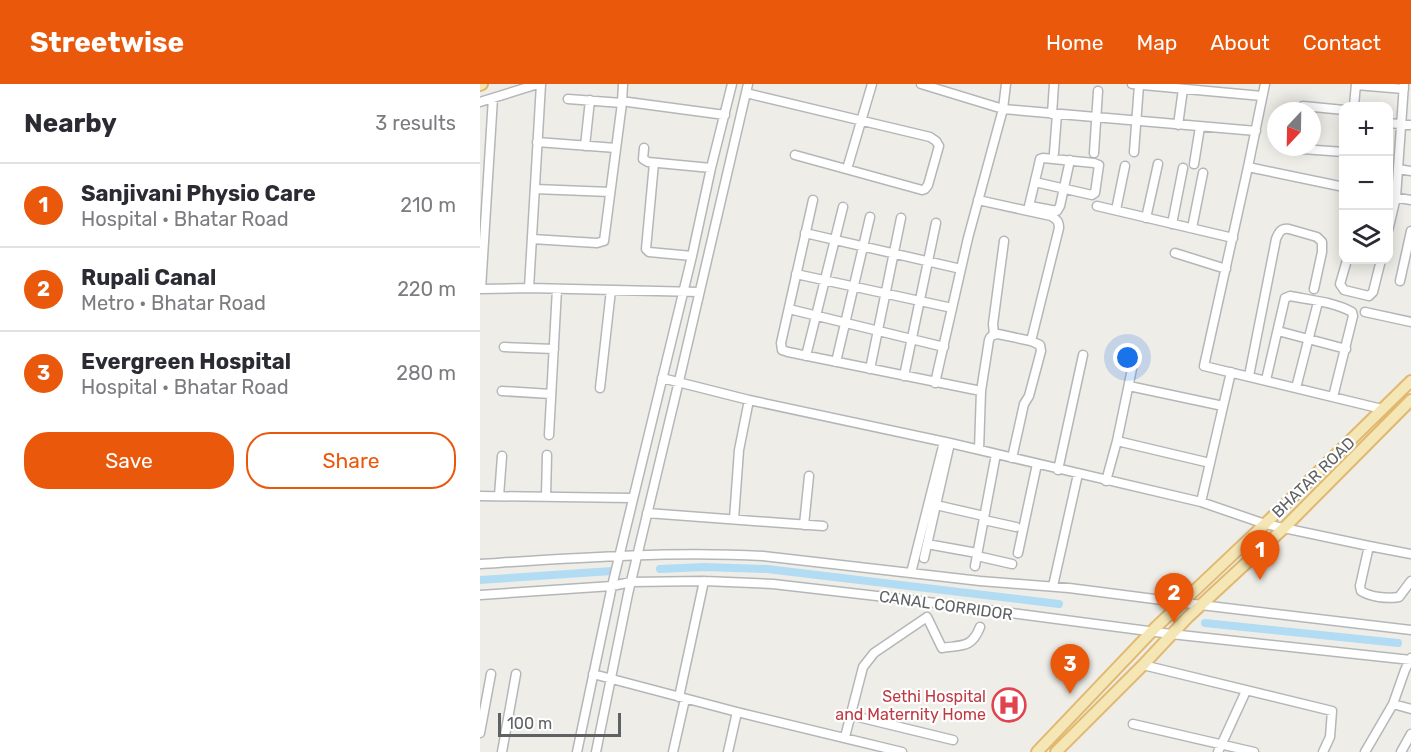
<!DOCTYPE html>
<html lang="en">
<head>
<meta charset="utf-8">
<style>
	:root { --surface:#fff; --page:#f2f2f3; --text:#2b2b33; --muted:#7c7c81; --line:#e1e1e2; --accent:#ea580c }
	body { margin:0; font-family:Rubik,sans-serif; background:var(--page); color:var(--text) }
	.controls { position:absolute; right:18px; top:18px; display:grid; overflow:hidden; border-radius:12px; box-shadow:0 3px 15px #0003 }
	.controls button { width:54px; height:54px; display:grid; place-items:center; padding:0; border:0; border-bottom:2px solid var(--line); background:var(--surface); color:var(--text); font:30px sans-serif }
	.compass { position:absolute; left:787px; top:18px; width:54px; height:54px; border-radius:50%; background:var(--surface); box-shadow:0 3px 15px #0003; rotate:202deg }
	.scale { position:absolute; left:18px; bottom:15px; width:123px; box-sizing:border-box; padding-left:6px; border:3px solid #5f6265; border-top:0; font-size:16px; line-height:21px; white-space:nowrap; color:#5f6265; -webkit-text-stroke:4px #fff; paint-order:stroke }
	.you { position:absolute; left:648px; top:274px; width:21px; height:21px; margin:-15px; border:4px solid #fff; border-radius:50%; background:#1a73e8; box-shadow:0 0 0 9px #1a73e833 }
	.badge { display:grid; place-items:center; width:39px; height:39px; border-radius:50%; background:var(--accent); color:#fff; font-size:20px; font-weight:700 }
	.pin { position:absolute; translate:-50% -50px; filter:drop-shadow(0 2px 3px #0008) }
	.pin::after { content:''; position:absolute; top:32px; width:21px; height:18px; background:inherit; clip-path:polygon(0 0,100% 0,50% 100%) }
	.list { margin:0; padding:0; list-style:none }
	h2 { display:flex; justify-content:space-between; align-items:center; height:78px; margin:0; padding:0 24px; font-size:26px }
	h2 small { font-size:20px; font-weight:400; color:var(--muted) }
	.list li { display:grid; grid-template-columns:39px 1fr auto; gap:18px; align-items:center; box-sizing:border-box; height:84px; padding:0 24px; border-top:2px solid var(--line) }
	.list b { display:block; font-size:22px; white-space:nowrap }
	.list p { margin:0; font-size:20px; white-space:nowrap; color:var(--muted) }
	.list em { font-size:20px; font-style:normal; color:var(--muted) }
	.actions { display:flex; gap:12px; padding:18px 24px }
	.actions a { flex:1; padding:14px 0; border:2px solid var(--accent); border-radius:24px; text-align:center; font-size:21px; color:var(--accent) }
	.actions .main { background:var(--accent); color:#fff }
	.icon { flex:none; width:33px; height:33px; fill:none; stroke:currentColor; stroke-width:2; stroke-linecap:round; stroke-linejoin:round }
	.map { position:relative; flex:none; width:931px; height:668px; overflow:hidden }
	header { display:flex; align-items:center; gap:36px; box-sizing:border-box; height:84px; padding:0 30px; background:var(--accent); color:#fff }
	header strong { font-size:28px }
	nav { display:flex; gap:33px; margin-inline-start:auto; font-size:21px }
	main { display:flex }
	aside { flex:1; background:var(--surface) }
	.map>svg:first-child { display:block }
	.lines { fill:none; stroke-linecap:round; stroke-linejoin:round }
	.canal { stroke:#b2dcf4; stroke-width:8 }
	.minor-casing { stroke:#b4b7ba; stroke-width:11 }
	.major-casing { stroke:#e0b86f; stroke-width:14 }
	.minor { stroke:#fff; stroke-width:8 }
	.major { stroke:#f5e6b6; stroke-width:10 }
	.labels { text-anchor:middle; stroke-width:4.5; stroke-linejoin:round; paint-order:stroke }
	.street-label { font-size:16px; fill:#5f6265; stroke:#fff }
	.health-label { font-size:16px; fill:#be3a42; stroke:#fff; text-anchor:end }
</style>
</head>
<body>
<header>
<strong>Streetwise</strong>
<nav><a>Home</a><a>Map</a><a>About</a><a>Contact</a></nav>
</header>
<main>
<aside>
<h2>Nearby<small>3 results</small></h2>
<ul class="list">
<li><span class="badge">1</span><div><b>Sanjivani Physio Care</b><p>Hospital · Bhatar Road</p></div><em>210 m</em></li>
<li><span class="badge">2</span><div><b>Rupali Canal</b><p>Metro · Bhatar Road</p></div><em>220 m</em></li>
<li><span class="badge">3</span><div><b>Evergreen Hospital</b><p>Hospital · Bhatar Road</p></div><em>280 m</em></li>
</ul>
<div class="actions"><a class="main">Save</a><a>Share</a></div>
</aside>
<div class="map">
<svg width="931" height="668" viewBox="0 0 931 668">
	<rect width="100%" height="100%" fill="#efede7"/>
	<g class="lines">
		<path class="canal" d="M180 485 224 483 287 485 579 520
			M0 496 132 487
			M725 539 918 559"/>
		<g class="minor-casing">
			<path id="minor" d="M441 0 523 25 776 47
				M652 0 782 12
				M785 0 768 83 724 282 902 325
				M876 1 924 5
				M266 9 450 53 456 57 459 62 448 101 445 105 442 106 315 71
				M88 15 142 19
				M0 18 58 0
				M148 18 245 31
				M823 22 864 26
				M874 22 876 0
				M572 30 574 0
				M908 39 931 41
				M698 41 703 5
				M57 58 136 64
				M105 62 110 16
				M164 64 163 75 168 78 231 84
				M808 64 864 68
				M654 68 659 1
				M574 69 577 30
				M614 69 618 7
				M174 79 166 165 169 168 212 172
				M714 80 720 43
				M768 83 864 103
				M367 85 392 0
				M918 85 931 87
				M55 105 130 108
				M908 112 931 116
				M333 116 301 259 302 266 308 268 501 307
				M498 116 571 132C577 136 579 137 579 144L551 257
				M549 122 559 80 560 75 563 74 614 79 619 81 615 109 612 111 555 98
				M550 122 577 127 580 122 590 76
				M617 122 753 154
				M636 126 645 82
				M666 134 678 80
				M692 140 703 84
				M712 144 723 89
				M908 147 916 113 924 0
				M325 149 481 185
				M52 155 117 159 124 157 142 19 143 0
				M695 169 746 185
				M867 176 860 200 864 206 889 212 893 208 901 176
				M316 190 472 224
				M920 197 931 147
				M49 204 61 0
				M0 205 49 204 219 208
				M1 205 13 14
				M309 225 464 263
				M885 228 931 238
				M798 247 866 265
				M514 251 513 240 524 157
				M24 263 74 265
				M326 272 363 123
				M356 278 390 133
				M390 285 421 134
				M424 292 456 139
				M769 292 796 155C799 148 801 144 809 145L837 153 842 158V168L834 205
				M182 294 269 316 470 359 721 418 785 440 889 462 931 470
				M786 296 805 214 810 212C830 216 854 218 872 228L873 232 853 313
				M455 299 488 154 523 25 526 0
				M649 302 743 322
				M120 304 131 206
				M816 304 838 218
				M22 307 71 310
				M69 351 77 205
				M637 357 730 379
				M499 366 501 307 509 256C511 251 513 251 518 250L551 257 560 261 561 267 549 312 544 320 532 374
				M578 386 603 271
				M626 397 637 357 653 280
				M0 412 152 414
				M19 412 22 372
				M66 413 67 371
				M721 418 751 288
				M456 421 504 432
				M167 429 343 442
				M254 435 259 366 269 316
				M504 436 536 443
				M324 441 329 392
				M447 460 497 469
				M889 462 880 502 881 507C890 513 907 515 919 513L931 497
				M538 469 557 380
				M497 472 532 480
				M444 474 470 359
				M0 480C94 474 189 467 283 472L500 497 589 504 721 521 931 546
				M495 482 516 370
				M431 489 464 358
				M573 502 598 390
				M0 511 132 502 151 498 224 497 293 500 440 517 691 550 931 576
				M663 581 852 627 850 653 843 668
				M113 590 257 628 422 668
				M199 613 224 497
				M913 620 931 625
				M370 631 473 656
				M653 640 774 668
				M0 649 11 590
				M365 653 383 583 394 569 447 533 462 564C482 561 492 564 500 543
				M22 668 36 590
				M97 668 132 502 212 172 231 84 252 0
				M116 668 148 510 199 297 268 0
				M193 668 205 615
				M248 668 257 628
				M738 668 766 607
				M885 668 913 620 925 586 931 574
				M921 668 931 650"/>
		</g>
		<g class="major-casing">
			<path id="major" d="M0 1 2 0
				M557 668 676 543 785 440 931 297
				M576 668 663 581 708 533 804 444 931 316"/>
		</g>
		<use href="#minor" class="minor"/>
		<use href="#major" class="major"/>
	</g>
	<defs>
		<g id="hospital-ring" transform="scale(1.725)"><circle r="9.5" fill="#fff" stroke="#e0444e" stroke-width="1.5"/><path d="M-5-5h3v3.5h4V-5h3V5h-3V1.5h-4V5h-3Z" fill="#e0444e"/></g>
	</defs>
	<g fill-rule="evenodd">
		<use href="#hospital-ring" x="529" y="621"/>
	</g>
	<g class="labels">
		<g class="street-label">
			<text transform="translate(833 393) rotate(-44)" y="6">BHATAR ROAD</text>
			<text transform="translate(466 521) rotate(8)" y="6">CANAL CORRIDOR</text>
		</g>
		<g class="health-label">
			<text x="506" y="618">Sethi Hospital<tspan x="506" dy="18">and Maternity Home</tspan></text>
		</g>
	</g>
</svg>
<div class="controls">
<button>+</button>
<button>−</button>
<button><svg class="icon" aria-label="layers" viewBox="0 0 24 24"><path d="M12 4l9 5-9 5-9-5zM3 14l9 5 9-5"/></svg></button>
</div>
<svg class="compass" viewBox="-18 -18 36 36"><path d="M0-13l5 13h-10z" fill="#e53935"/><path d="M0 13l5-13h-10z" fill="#7c7c81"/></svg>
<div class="scale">100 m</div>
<div class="you"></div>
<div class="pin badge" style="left:780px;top:496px">1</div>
<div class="pin badge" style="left:694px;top:539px">2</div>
<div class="pin badge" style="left:590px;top:610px">3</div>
</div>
</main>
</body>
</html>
